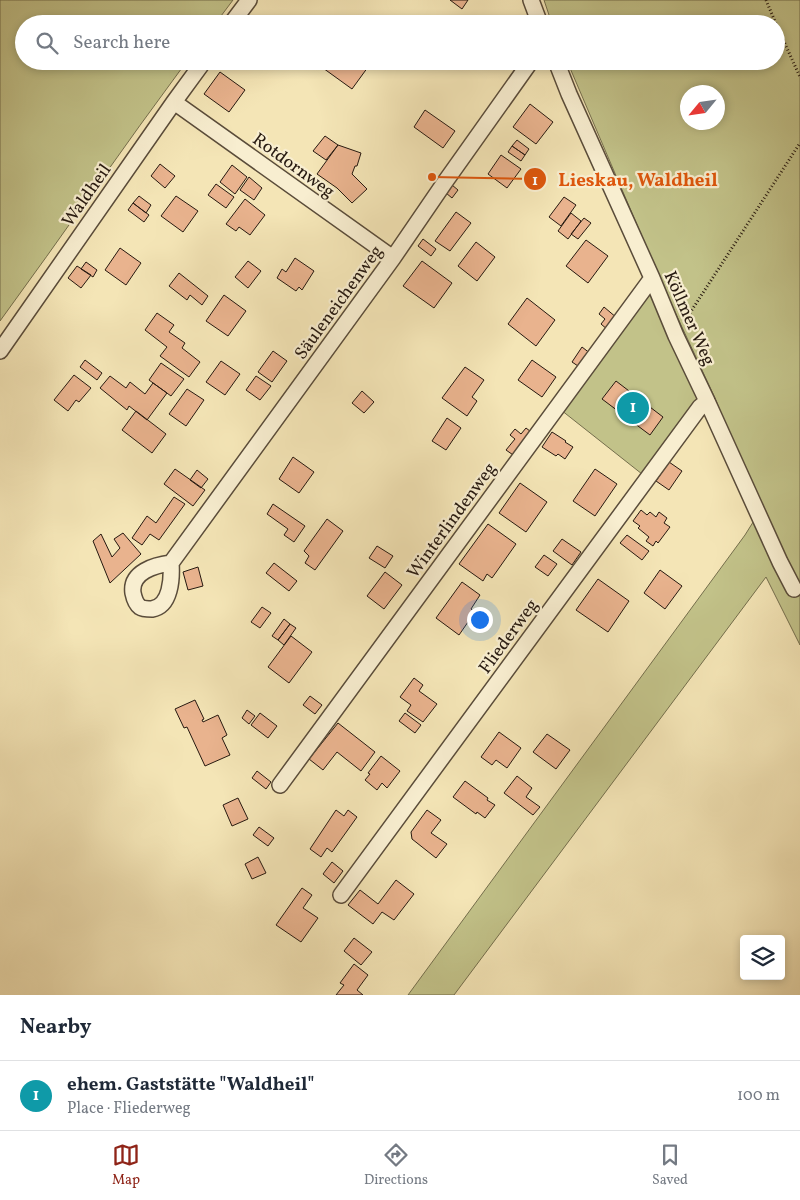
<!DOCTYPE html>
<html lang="en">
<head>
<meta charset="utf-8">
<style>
	:root { --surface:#fff; --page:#f6f6f7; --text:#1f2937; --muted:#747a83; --line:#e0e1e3; --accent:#8f2418 }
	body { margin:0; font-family:Vollkorn,serif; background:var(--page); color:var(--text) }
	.controls { position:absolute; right:15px; bottom:15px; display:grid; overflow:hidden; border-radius:5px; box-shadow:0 2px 8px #0003 }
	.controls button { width:45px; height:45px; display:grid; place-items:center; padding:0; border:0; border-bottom:1px solid var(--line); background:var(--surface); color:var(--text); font:25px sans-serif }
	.compass { position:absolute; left:680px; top:85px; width:45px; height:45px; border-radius:50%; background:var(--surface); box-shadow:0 2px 8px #0003; rotate:241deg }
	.you { position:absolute; left:479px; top:619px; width:18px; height:18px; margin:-12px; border:4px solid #fff; border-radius:50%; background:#1a73e8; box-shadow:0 0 0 8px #1a73e833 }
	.badge { display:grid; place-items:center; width:32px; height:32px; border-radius:50%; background:var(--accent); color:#fff; font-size:16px; font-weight:700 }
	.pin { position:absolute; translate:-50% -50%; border:2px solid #fff; box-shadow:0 1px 5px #0006 }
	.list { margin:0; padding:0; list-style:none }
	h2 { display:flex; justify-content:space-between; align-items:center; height:65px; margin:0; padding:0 20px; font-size:21px }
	h2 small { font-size:16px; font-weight:400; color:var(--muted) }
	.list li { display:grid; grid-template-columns:32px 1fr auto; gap:15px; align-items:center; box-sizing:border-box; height:70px; padding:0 20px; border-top:1px solid var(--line) }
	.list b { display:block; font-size:19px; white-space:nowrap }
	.list p { margin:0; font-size:16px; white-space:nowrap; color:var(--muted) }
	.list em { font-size:16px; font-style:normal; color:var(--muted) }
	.icon { flex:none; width:28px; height:28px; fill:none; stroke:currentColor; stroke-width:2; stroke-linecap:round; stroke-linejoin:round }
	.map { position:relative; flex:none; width:800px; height:995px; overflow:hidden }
	.search { position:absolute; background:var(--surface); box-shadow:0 2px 8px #0003; left:15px; right:15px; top:15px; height:55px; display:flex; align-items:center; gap:12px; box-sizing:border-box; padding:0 18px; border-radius:28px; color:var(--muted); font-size:19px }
	.sheet { height:135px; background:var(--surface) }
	nav { display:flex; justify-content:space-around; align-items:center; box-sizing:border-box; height:70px; border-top:1px solid var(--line); background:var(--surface); font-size:14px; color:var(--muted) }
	nav a { display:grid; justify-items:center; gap:2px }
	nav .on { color:var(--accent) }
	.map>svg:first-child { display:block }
	.green { fill:#c2c289; stroke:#746e4c; fill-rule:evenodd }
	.building { fill:#e9b38e; stroke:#261910 }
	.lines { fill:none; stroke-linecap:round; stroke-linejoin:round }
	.minor-casing { stroke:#5a4c3a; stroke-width:18 }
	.path { stroke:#261910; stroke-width:3; stroke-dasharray:1 2.5; stroke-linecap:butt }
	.minor { stroke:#f8eed0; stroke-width:15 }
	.labels { text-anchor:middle; stroke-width:4.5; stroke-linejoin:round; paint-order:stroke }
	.street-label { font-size:18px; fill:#261910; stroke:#f8eed0 }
	.leader { fill:none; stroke:#de560c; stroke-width:2 }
	.callout-dot { fill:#de560c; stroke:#f8eed0; stroke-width:2 }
	.mark-label { font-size:15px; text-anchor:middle; font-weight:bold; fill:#fff }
	.callout-label { font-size:19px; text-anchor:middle; font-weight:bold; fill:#de560c; stroke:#f8eed0; stroke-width:4.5; stroke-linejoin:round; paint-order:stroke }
</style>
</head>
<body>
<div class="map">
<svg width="800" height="995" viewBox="0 0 800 995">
	<rect width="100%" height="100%" fill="#f4e5b6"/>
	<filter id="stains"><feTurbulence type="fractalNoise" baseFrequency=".004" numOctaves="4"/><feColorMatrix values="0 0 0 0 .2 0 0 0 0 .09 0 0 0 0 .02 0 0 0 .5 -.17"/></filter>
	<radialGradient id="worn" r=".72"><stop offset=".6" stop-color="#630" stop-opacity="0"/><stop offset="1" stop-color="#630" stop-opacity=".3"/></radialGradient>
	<path class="green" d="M0 0H233L215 24H24V61H187C123 147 63 235 0 321Z
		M544 0H800V645L766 577 454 995H408L745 535 760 511 715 398 667 295 567 61H776V24H552ZM688 92H718V122H688Z
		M652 288 698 400 642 474 561 410Z"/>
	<path class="building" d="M450 0H468L462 9Z
		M318 61H349L351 62V61H360L368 67 352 89 316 63Z
		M220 72 245 90 229 112 204 94Z
		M530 104 553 122 536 144 513 127Z
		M425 110 455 131 443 148 414 127Z
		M325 136 338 145 326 160 313 151Z
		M517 140 529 149 525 155 512 146Z
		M338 145 361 153 357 166H355L352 174 367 189 352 203 337 188 317 174Z
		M512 146 525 155 521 161 508 152Z
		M501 155 521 169 507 188 488 174Z
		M160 164 175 176 165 188 151 176Z
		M232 165 247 177 235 194 220 182Z
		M249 177 262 188 254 200 240 190Z
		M216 184 234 197 226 208 208 195Z
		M452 185 458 190 452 198 446 193Z
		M139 196 151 205 146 213 133 203Z
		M176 196 198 211 183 232 161 216Z
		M564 197 576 205 561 226 549 217Z
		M245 199 265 215 250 235 239 227 236 231 226 224Z
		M133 203 149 215 144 222 128 210Z
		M456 212 471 223 450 251 435 241Z
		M571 213 581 221 568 239 558 231Z
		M584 218 591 223 578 239 571 234Z
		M423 239 436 249 431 256 418 246Z
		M586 240 608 256 588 283 566 266Z
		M476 242 495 257 477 281 458 266Z
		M120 248 141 263 126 285 105 270Z
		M295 258 314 271 302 290 299 287 296 291 277 278 282 269 286 272Z
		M248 261 261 271 248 288 235 277Z
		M422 261 452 283 434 308 403 286Z
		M86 262 97 270 93 277 81 269Z
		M77 266 91 275 81 288 68 278Z
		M179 273 208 296 202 305 190 295 187 300 169 286Z
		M224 295 246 311 228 336 206 321Z
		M527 298 555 320 536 346 508 324Z
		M604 307 617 318 608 330 601 324 605 319 599 314Z
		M157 313 174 325 169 332 185 343 182 348 200 362 189 377 160 356 167 347 145 330Z
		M582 347 591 354 581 368 572 362Z
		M273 351 287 361 272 382 258 372Z
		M85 360 102 373 97 380 80 367Z
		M532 360 556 377 542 397 518 380Z
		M221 361 240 374 225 395 206 382Z
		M161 363 184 379 171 396 149 380Z
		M465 367 484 380 472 397 477 401 467 416 442 398Z
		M74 375 91 388 79 402 76 400 68 411 54 400Z
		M110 376 126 388 130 382 145 394 153 383 167 393 147 420 129 406 127 410 100 388Z
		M256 376 271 386 260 400 246 390Z
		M616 381 663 417 650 435 602 399Z
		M187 389 204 400 186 426 169 414Z
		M362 391 374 402 364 413 352 403Z
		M136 411 166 434 152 453 122 430Z
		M447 418 461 428 446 450 432 441Z
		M526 428 535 435 516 457 506 450 515 439 510 435 515 429 521 434Z
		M552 432 566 441 565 442 573 447 565 459 558 454 556 456 542 447Z
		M293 457 314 472 299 493 279 479Z
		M669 462 682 471 669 490 656 481Z
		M175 469 205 490 193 506 164 484Z
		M595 469 617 484 595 516 573 501Z
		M197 470 208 479 201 488 190 480Z
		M520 483 547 502 526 532 499 513Z
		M174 497 185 504 159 540 150 534 142 545 132 538 147 516 156 523Z
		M273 504 305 526 294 542 284 535 288 529 267 514Z
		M641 510 647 515 650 512 656 517 659 512 667 518 664 523 670 527 658 543 656 541 653 546 646 541 649 537 638 528 640 526 633 521Z
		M327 519 343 531 315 570 305 563 309 556 304 551Z
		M488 524 516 544 492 578 487 574 483 581 459 564Z
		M123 533 141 554 110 583 93 541 101 534 112 557 120 548 114 539Z
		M627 535 649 551 642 560 620 543Z
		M562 539 581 552 572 565 553 551Z
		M377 546 393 556 385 568 369 558Z
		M544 555 557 564 548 576 535 567Z
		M274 563 297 581 289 591 266 573Z
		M198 567 203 586 188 590 183 572Z
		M660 570 682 586 665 609 644 593Z
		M385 572 402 585 384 609 367 596Z
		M598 579 629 601 608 632 576 610Z
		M462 582 480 595 471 609 475 612 459 635 436 618Z
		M262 607 271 613 260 628 251 622Z
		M284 619 290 624 278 640 272 636Z
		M290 624 296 628 284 645 278 640Z
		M291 636 312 652 289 683 268 667Z
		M414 678 423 685 419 691 437 704 423 722 407 711 411 705 400 697Z
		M310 696 322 705 315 714 303 705Z
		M195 700 204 719 202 720 203 722 218 715 227 735 222 738 230 755 205 766 187 727 184 728 175 709Z
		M247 710 255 716 249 724 242 718Z
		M260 713 277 726 268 738 251 725Z
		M405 713 421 725 415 733 399 721Z
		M338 723 375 752 361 771 337 752 323 770 309 759Z
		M499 732 521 748 507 768 496 760 492 765 481 757Z
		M547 734 570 750 556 769 533 752Z
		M381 756 400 771 387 788 382 783 377 790 365 780 370 774 368 773Z
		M257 771 271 782 266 789 252 778Z
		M517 776 532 788 526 797 540 807 533 815 504 793Z
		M465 781 488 798 487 800 495 805 485 818 477 812 476 814 453 797Z
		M238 798 248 819 232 826 223 805Z
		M336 810 344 816 348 810 357 817 332 852 327 848 321 857 310 849Z
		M427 810 441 820 431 833 447 844 436 858 412 839 411 832Z
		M259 827 274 838 268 846 253 835Z
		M258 857 266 873 252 879 245 864Z
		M332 862 343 871 334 883 323 874Z
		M396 880 414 894 394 920 382 912 373 924 348 905 360 890 378 904Z
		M302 888 312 895 303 908 318 918 301 942 276 925Z
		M354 938 372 952 361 965 344 951Z
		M354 964 368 975 357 990 363 995H336L344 985 340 983Z"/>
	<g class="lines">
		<g class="minor-casing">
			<path id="minor" d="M531 0 540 24
				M231 24 249 0
				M556 61 569 94 652 278 676 336 707 401 780 562 794 589
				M174 102 393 258
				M0 351 174 102 204 61
				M171 563 393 258 445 182 531 61
				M171 563C172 578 171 606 152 609 148 609 143 609 140 607 136 604 134 598 133 593 130 572 155 565 171 563Z
				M280 785 652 278
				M341 895 700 407 707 401"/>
		</g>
		<path class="path" d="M766 0 776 24
			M776 24 800 77
			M686 319 800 143"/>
		<use href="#minor" class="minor"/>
	</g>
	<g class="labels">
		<g class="street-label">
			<text transform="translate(294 165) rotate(36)" y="6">Rotdornweg</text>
			<text transform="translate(86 195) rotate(-55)" y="6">Waldheil</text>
			<text transform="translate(338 302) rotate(-54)" y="6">Säuleneichenweg</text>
			<text transform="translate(690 318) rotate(66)" y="6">Köllmer Weg</text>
			<text transform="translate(451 520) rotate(-54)" y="6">Winterlindenweg</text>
			<text transform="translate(508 636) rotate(-54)" y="6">Fliederweg</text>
		</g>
	</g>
	<path class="leader" d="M432 177L535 179"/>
	<g class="callout-dot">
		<circle cx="432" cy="177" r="5"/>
		<circle cx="535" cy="179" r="12"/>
	</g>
	<g class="mark-label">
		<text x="535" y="185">1</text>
	</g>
	<g class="callout-label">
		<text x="638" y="186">Lieskau, Waldheil</text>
	</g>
	<rect width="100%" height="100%" filter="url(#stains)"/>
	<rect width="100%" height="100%" fill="url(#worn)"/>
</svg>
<div class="controls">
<button><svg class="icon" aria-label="layers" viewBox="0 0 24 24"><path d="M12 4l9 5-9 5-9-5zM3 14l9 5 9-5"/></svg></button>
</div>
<svg class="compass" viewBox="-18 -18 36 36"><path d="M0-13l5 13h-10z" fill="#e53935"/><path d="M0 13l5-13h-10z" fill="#747a83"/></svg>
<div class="you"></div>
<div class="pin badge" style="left:633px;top:408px;background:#0f9aa8">1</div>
<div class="search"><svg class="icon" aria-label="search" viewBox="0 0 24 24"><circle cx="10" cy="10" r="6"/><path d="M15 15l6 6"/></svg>Search here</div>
</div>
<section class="sheet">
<h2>Nearby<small></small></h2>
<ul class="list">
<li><span class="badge" style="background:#0f9aa8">1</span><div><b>ehem. Gaststätte &quot;Waldheil&quot;</b><p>Place · Fliederweg</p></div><em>100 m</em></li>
</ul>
</section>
<nav>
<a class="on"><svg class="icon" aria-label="map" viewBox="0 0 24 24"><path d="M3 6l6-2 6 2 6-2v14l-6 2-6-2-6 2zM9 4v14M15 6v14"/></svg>Map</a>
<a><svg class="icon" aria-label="directions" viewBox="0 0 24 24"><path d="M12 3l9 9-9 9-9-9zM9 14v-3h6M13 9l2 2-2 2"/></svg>Directions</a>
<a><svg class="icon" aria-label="saved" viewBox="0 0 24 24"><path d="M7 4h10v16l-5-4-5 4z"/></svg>Saved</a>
</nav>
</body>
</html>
